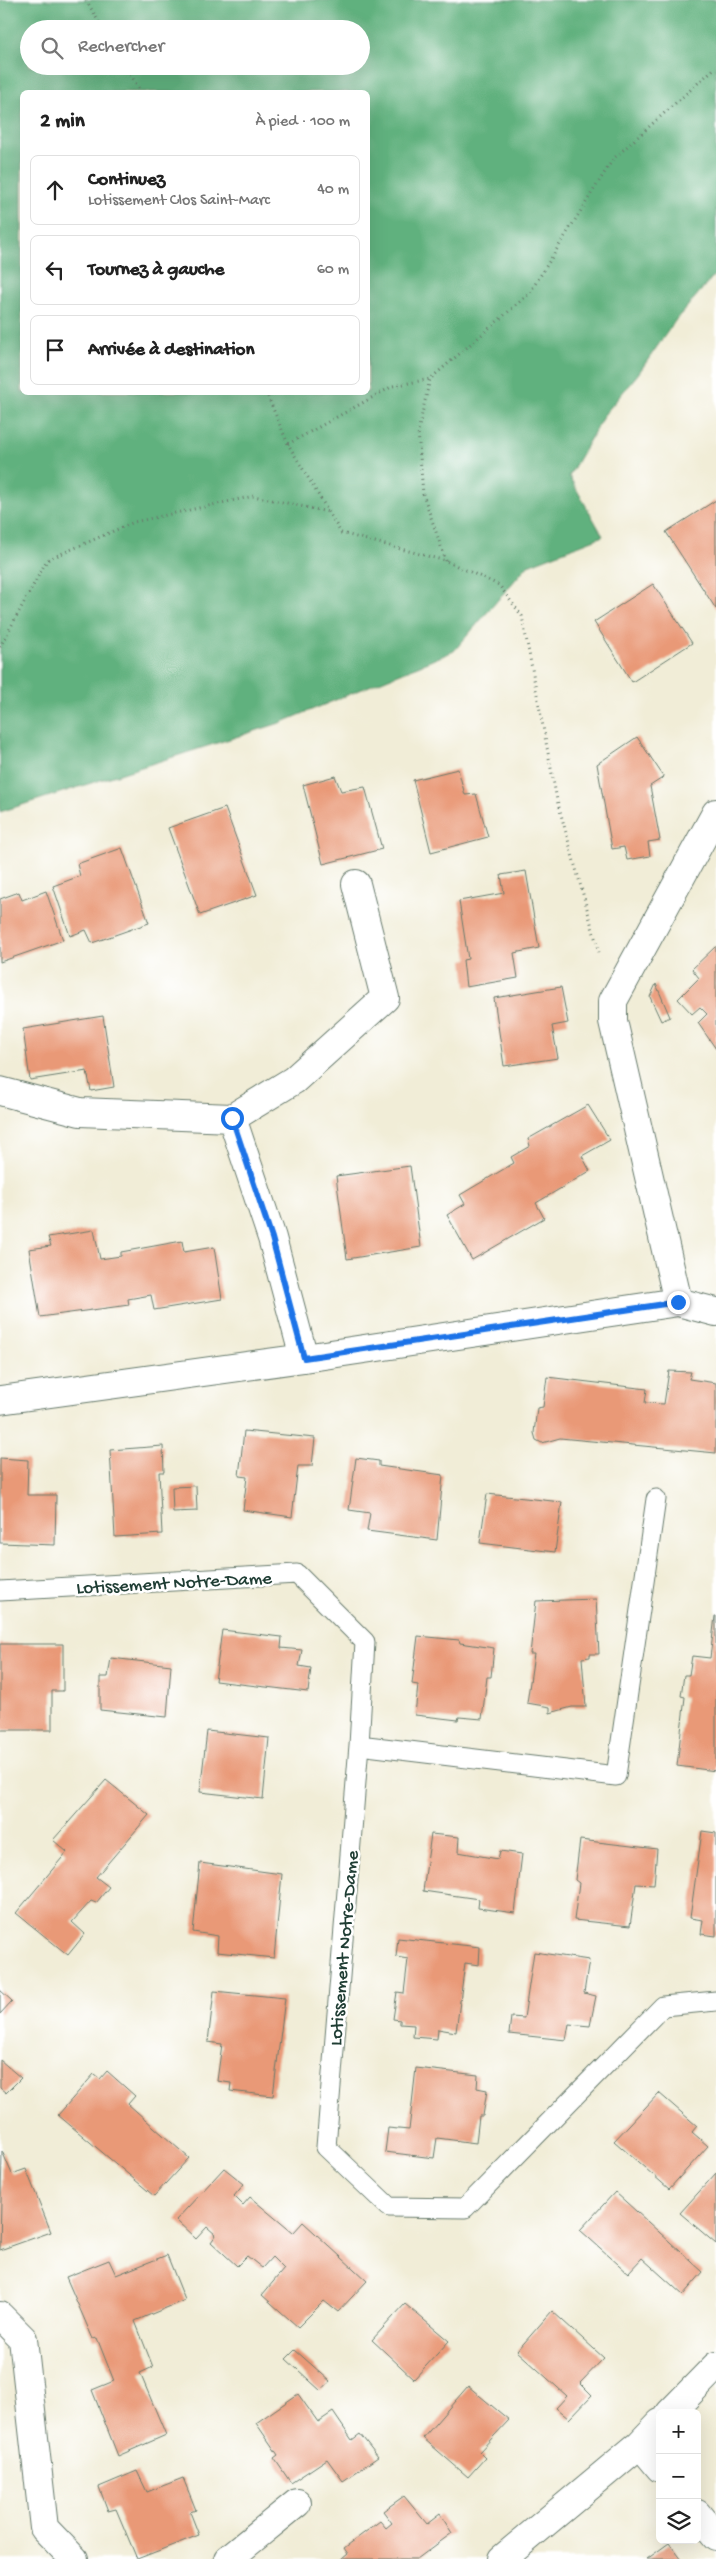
<!DOCTYPE html>
<html lang="fr">
<head>
<meta charset="utf-8">
<style>
	:root { --surface:#fff; --page:#f6f6f6; --text:#222; --muted:#767676; --line:#e0e0e0 }
	body { margin:0; font-family:"Gochi Hand",sans-serif; background:var(--page); color:var(--text) }
	.controls { position:absolute; right:15px; bottom:15px; display:grid; overflow:hidden; border-radius:8px; box-shadow:0 5px 20px #0002 }
	.controls button { width:45px; height:45px; display:grid; place-items:center; padding:0; border:0; border-bottom:1px solid var(--line); background:var(--surface); color:var(--text); font:25px sans-serif }
	.stop { position:absolute; width:15px; height:15px; margin:-11px; border:4px solid #1a73e8; border-radius:50%; background:#fff }
	.stop.end { background:#1a73e8; border-color:#fff; box-shadow:0 1px 5px #0008 }
	.list { margin:0; padding:0; list-style:none }
	h2 { display:flex; justify-content:space-between; align-items:center; height:65px; margin:0; padding:0 20px; font-size:21px }
	h2 small { font-size:16px; font-weight:400; color:var(--muted) }
	.list li { display:grid; grid-template-columns:32px 1fr auto; gap:15px; align-items:center; box-sizing:border-box; height:70px; margin:0 10px 10px; padding:0 10px; border:1px solid var(--line); border-radius:8px }
	.list b { display:block; font-size:19px; white-space:nowrap }
	.list p { margin:0; font-size:16px; white-space:nowrap; color:var(--muted) }
	.list em { font-size:16px; font-style:normal; color:var(--muted) }
	.icon { flex:none; width:28px; height:28px; fill:none; stroke:currentColor; stroke-width:2; stroke-linecap:round; stroke-linejoin:round }
	.map { position:relative; flex:none; width:716px; height:2559px; overflow:hidden }
	.search { position:absolute; background:var(--surface); box-shadow:0 5px 20px #0002; left:20px; top:20px; width:350px; height:55px; display:flex; align-items:center; gap:12px; box-sizing:border-box; padding:0 18px; border-radius:28px; color:var(--muted); font-size:19px }
	.panel { position:absolute; background:var(--surface); box-shadow:0 5px 20px #0002; left:20px; top:90px; width:350px; height:305px; border-radius:8px }
	.map>svg:first-child { display:block }
	.forest { fill:#60b17e; stroke:#407759; fill-rule:evenodd }
	.building { fill:#e99977 }
	.lines { fill:none; stroke-linecap:round; stroke-linejoin:round }
	.lane-casing { stroke:#687b6d; stroke-width:21 }
	.street-casing { stroke:#687b6d; stroke-width:30 }
	.path { stroke:#687b6d; stroke-width:3; stroke-dasharray:1 4; stroke-linecap:butt }
	.lane { stroke:#fff; stroke-width:19 }
	.street { stroke:#fff; stroke-width:28 }
	.route { stroke:#1a73e8; stroke-width:6 }
	.labels { text-anchor:middle; stroke-width:5; stroke-linejoin:round; paint-order:stroke }
	.street-label { font-size:19px; fill:#1f3d34; stroke:#fff }
</style>
</head>
<body>
<div class="map">
<svg width="716" height="2559" viewBox="0 0 716 2559">
	<rect width="100%" height="100%" fill="#fff"/>
	<filter id="ink" filterUnits="userSpaceOnUse"><feTurbulence type="fractalNoise" baseFrequency=".02" numOctaves="2"/><feDisplacementMap in="SourceGraphic" scale="10" xChannelSelector="R" yChannelSelector="G"/><feConvolveMatrix kernelMatrix="1 2 1 2 8 2 1 2 1" color-interpolation-filters="sRGB"/></filter>
	<filter id="wash" filterUnits="userSpaceOnUse"><feTurbulence type="fractalNoise" baseFrequency=".0096" numOctaves="4" result="noise"/><feDisplacementMap in="SourceGraphic" scale="20" xChannelSelector="R" yChannelSelector="G"/><feGaussianBlur stdDeviation="1.12" result="paint"/><feColorMatrix in="noise" values="0 0 0 0 0 0 0 0 0 0 0 0 0 0 0 0 0 1.4 0 .05"/><feComposite in="paint" operator="in"/></filter>
	<g filter="url(#wash)">
		<rect width="100%" height="100%" fill="#f1edd7"/>
		<path class="forest" d="M0 0H716V273L675 321 638 374 604 415 569 476 603 536 528 565 454 651 280 723 0 812ZM29 29H361V66H29ZM22 92H368V392H22Z"/>
		<g id="blocks">
			<path class="building" d="M716 500V609L666 532Z
				M653 584 692 643 632 682 594 622Z
				M637 737 664 777 650 786 660 840 648 842 650 856 627 860 624 847 612 849 597 764Z
				M458 769 465 795 476 794 488 837 431 852 413 780Z
				M335 776 341 791 365 787 382 849 323 864 303 785Z
				M225 808 257 895 200 915 168 828Z
				M122 848 149 923 92 943 86 930 70 936 53 886 80 876 77 864Z
				M526 871 539 948 514 953 518 978 466 987 463 960 468 959 459 901 504 893 501 875Z
				M46 891 63 940 0 962V899L19 892 22 900Z
				M716 946V1049L698 1023 707 1014 700 1007 692 1014 678 999 699 978 692 969Z
				M656 984 670 1017 661 1021 650 997Z
				M561 987 568 1023 552 1026 558 1058 504 1066 494 998Z
				M103 1016 114 1087 91 1091 87 1071 30 1080 23 1029Z
				M588 1105 610 1140 582 1156 590 1171 536 1203 544 1218 472 1260 447 1215 465 1204 460 1195 514 1163 511 1157 530 1146 528 1139Z
				M410 1166 421 1247 347 1259 336 1176Z
				M94 1230 100 1259 121 1256V1252L182 1241 184 1252 214 1247 222 1299 154 1310 151 1295 128 1299 129 1305 40 1317 29 1249 51 1246 48 1237Z
				M669 1371 691 1372 689 1379 716 1383V1453L560 1438 542 1443 536 1440 534 1433 537 1408 543 1407 547 1377 647 1389 645 1403 664 1404Z
				M244 1431 315 1438 312 1466H298L292 1517 243 1510 247 1477 239 1476Z
				M163 1446 164 1472H159L162 1534 115 1537 110 1450Z
				M0 1458 28 1460 27 1495H56L55 1545 0 1543Z
				M356 1458 379 1461V1466L443 1475 437 1540 367 1531 370 1513 349 1510Z
				M196 1486 197 1511 173 1512 172 1487Z
				M487 1494 562 1502 555 1552 480 1543Z
				M596 1599 599 1654H590V1657L582 1658 586 1707H572L550 1713V1707L527 1703 534 1654H530L536 1601Z
				M715 1616H716V1771L677 1766 685 1697 681 1696 684 1675H689L692 1656 710 1658Z
				M222 1630 282 1637 281 1648 302 1650 299 1666 311 1668 308 1692 215 1681Z
				M418 1636 459 1640 460 1643 494 1648 491 1677H487L482 1719 459 1717 458 1720 415 1715 418 1685 412 1684Z
				M0 1644H63V1691H52V1730H0Z
				M111 1658 171 1665 167 1717 100 1710V1677H108Z
				M207 1731 269 1738 263 1799 200 1792Z
				M106 1780 149 1815 96 1877 109 1887 96 1903 91 1901 72 1922 85 1934 68 1955 16 1913 67 1852 53 1840Z
				M702 1831 716 1833V1936L701 1934 703 1920 690 1918Z
				M431 1834 459 1837 458 1852 498 1859 500 1851 522 1854 515 1913 478 1908 479 1899 423 1891Z
				M580 1840 657 1849 654 1885 636 1884 630 1926 574 1920 579 1883 575 1880Z
				M200 1863 282 1874 274 1958 217 1952 218 1936 193 1932Z
				M398 1938 480 1947 479 1965 465 1963 456 2032 438 2029 437 2039 413 2037 414 2025 400 2024V2020L393 2019 397 1992 404 1993 408 1959 396 1957Z
				M534 1952 589 1960 584 1993 596 1996 590 2026 569 2024 566 2040 509 2034 511 2017 524 2018Z
				M0 1990 12 2001 0 2014Z
				M214 1991 285 1998 273 2096 230 2091 231 2083 217 2081 222 2044 208 2042Z
				M0 2060 21 2078 6 2093 0 2088Z
				M416 2068 478 2075 477 2088 487 2090 483 2116H479L476 2143 437 2138 434 2158 385 2152 388 2128 409 2130Z
				M107 2071 135 2096 128 2104 189 2158 154 2196 58 2115 94 2074 100 2079Z
				M659 2093 697 2126 692 2132 708 2146 669 2189 614 2141Z
				M2 2151 12 2174 26 2169 51 2232 0 2250Z
				M224 2168 244 2184 234 2196 243 2205 250 2197 293 2233 303 2222 367 2281 338 2312 324 2301 298 2327 262 2295 284 2269 272 2257 262 2268 247 2256 237 2266 211 2242 216 2235 207 2227 196 2239 176 2220Z
				M716 2173V2244L680 2213Z
				M615 2192 703 2272 683 2295 642 2258 628 2273 580 2230Z
				M167 2255 185 2300 135 2321 153 2367 140 2373 166 2435 118 2456 92 2390 114 2381 97 2338 93 2339 66 2277 109 2260 116 2275Z
				M405 2304 449 2341 414 2379 372 2340Z
				M552 2311 604 2358 580 2383 592 2395 569 2419 556 2408 567 2396 517 2351Z
				M295 2350 330 2381 321 2391 286 2359Z
				M468 2386 509 2420 479 2452 485 2458 468 2477 423 2438Z
				M298 2394 318 2422 333 2412 352 2440 360 2434 378 2457 343 2481 327 2459 291 2483 274 2458 278 2455 256 2423Z
				M137 2471 147 2492 183 2478 196 2510 190 2512 199 2535 137 2559 116 2509 108 2511 99 2487Z
				M404 2496 427 2524 440 2514 452 2533 417 2559H342L348 2554 344 2548 380 2521 386 2528 392 2523 383 2511Z
				M669 2543 681 2559H647Z"/>
		</g>
	</g>
	<g filter="url(#ink)">
		<use href="#blocks" fill-opacity="0" stroke="#687b6d" stroke-width="1"/>
		<g class="lines">
			<g class="lane-casing">
				<path id="lane" d="M0 1591 297 1574 365 1642 359 1745 326 2147 389 2207 465 2208 663 2006 716 2001
					M359 1745 616 1776 656 1499"/>
			</g>
			<g class="street-casing">
				<path id="street" d="M0 1091 80 1112 232 1118 272 1238 304 1358
					M232 1118 294 1080 385 998 356 884
					M678 1302 613 1021V1001L716 813
					M0 1400 304 1358 678 1302 716 1312
					M0 2316 23 2339 44 2528 74 2559
					M670 2413 716 2366
					M640 2444 660 2468
					M697 2514 716 2537
					M228 2559 297 2503
					M502 2559 640 2444 660 2423"/>
			</g>
			<path class="path" d="M86 0 103 29
				M125 66 141 92
				M266 392 288 444 341 533 446 561 499 585 522 616 557 800 599 952
				M288 444 393 386 430 379
				M446 561 423 494 418 431 430 379 529 294 613 159 716 67
				M0 647 47 560 134 522 254 496 328 512"/>
			<use href="#lane" class="lane"/>
			<use href="#street" class="street"/>
		</g>
	</g>
	<g class="lines" filter="url(#ink)">
		<path class="route" d="M232 1118 272 1238 304 1358 678 1302"/>
	</g>
	<g class="labels">
		<g class="street-label">
			<text transform="translate(174 1581) rotate(-3)" y="7">Lotissement Notre-Dame</text>
			<text transform="translate(342 1948) rotate(-85)" y="7">Lotissement Notre-Dame</text>
		</g>
	</g>
</svg>
<div class="controls">
<button>+</button>
<button>−</button>
<button><svg class="icon" aria-label="layers" viewBox="0 0 24 24"><path d="M12 4l9 5-9 5-9-5zM3 14l9 5 9-5"/></svg></button>
</div>
<div class="stop" style="left:232px;top:1118px"></div>
<div class="stop end" style="left:678px;top:1302px"></div>
<div class="search"><svg class="icon" aria-label="search" viewBox="0 0 24 24"><circle cx="10" cy="10" r="6"/><path d="M15 15l6 6"/></svg>Rechercher</div>
<section class="panel">
<h2>2 min<small>À pied · 100 m</small></h2>
<ul class="list">
<li><svg class="icon" aria-label="ahead" viewBox="0 0 24 24"><path d="M12 20V5M6 11l6-6 6 6"/></svg><div><b>Continuez</b><p>Lotissement Clos Saint-Marc</p></div><em>40 m</em></li>
<li><svg class="icon" aria-label="left" viewBox="0 0 24 24"><path d="M17 20v-9H6M10 6l-5 5 5 5"/></svg><div><b>Tournez à gauche</b></div><em>60 m</em></li>
<li><svg class="icon" aria-label="arrive" viewBox="0 0 24 24"><path d="M6 21V4h12l-3 4 3 4H6"/></svg><div><b>Arrivée à destination</b></div></li>
</ul>
</section>
</div>
</body>
</html>
